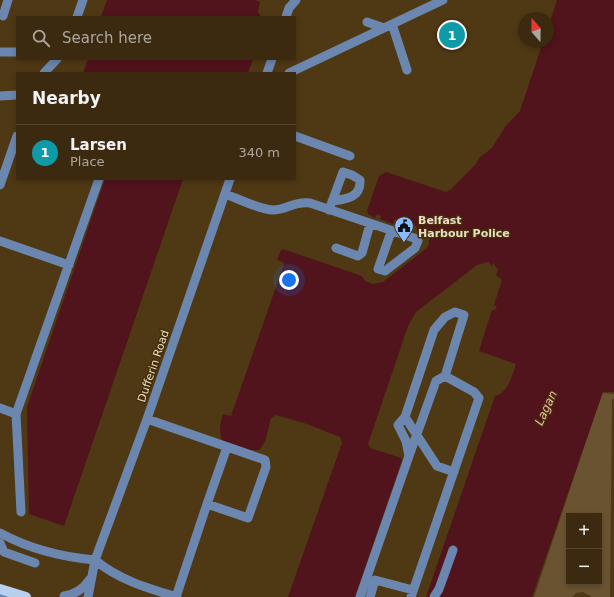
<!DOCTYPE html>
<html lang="en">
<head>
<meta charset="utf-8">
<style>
	:root { --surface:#3b2a0f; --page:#46361d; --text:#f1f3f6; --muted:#aca79e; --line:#54462f; --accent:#8abafc }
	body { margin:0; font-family:"DejaVu Sans",sans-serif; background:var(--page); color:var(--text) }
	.controls { position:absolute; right:12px; bottom:12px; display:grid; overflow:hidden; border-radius:0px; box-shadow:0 2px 6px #0003 }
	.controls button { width:36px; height:36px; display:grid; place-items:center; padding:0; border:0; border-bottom:1px solid var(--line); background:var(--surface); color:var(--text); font:20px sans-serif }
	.compass { position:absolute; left:518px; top:12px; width:36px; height:36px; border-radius:50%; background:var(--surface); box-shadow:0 2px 6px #0003; rotate:340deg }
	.you { position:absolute; left:289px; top:280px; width:14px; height:14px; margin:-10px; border:3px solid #fff; border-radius:50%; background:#1a73e8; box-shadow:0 0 0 6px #1a73e833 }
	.badge { display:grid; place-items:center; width:26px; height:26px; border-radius:50%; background:var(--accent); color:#fff; font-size:13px; font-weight:700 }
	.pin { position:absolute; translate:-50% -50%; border:2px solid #fff; box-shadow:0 1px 4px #0006 }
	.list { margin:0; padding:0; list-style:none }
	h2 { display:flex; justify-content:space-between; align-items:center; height:52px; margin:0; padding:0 16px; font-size:17px }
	h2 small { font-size:13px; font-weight:400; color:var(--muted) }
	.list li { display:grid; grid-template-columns:26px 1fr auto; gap:12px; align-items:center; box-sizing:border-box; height:56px; padding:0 16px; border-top:1px solid var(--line) }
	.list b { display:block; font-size:15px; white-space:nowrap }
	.list p { margin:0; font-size:13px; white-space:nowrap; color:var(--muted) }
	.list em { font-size:13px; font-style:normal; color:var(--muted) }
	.icon { flex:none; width:22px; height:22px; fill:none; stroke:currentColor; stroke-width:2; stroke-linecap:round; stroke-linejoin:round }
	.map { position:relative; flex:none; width:614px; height:597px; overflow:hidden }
	.search { position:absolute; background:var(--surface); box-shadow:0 2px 6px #0003; left:16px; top:16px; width:280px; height:44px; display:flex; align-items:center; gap:10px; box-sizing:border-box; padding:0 14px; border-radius:0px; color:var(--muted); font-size:15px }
	.panel { position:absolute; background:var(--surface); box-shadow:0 2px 6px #0003; left:16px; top:72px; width:280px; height:108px; border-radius:0px }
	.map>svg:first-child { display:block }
	.green { fill:#6a5330; fill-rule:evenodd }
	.water { fill:#51131c }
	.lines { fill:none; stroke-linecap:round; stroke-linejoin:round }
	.minor { stroke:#6b87af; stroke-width:9 }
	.major { stroke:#b8cfef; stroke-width:10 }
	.labels { text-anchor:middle; stroke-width:3; stroke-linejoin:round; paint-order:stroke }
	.poi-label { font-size:11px; font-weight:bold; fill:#eadcc9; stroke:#442e07; text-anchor:start }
	.street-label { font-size:11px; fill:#eadcc9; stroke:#442e07 }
	.water-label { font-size:12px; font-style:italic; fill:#f3b4b6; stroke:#442e07 }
</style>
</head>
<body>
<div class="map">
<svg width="614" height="597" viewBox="0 0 614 597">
	<rect width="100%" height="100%" fill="#4f3814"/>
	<path class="green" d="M602 393 614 394V399H612L610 597H592L583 592 576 593 572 597H534ZM569 516H599V582H569Z"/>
	<path class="water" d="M107 0H255L260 2 258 12 261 17H101Z
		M557 0H614V392H603L532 597H426L495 396C508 393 512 376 516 364L479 351 492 310H495L497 306 494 305 502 280 496 275 498 270 493 263 492 266 488 262 477 265 416 312 408 326 368 444 370 448 401 458 402 460 355 597H288L342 443 340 437 307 424 276 415 271 418 265 442 259 450H250L222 441C219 431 220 424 223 414L231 416 284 264 283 262 277 260 281 250 283 249 362 276 365 281 373 284 383 282 427 248C433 238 426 232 416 229L417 226 395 219 393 224 380 219 381 216 377 214 375 218 368 214 367 211 379 176 386 172 446 192 450 190 476 164 479 158 492 148 505 127 520 111 543 42H548V28Z
		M88 59H253L248 73H83Z
		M105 179H183L64 526 29 514 27 407Z"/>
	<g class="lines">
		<path class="minor" d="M3 16 8 0
			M77 17 83 0
			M286 17 289 8 296 0
			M367 22 384 28
			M392 24 407 70
			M0 52H17
			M44 73 57 59
			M267 73 272 59
			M289 73 443 0
			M0 96 17 95
			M295 136 350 156
			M0 185 17 136
			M225 194C240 199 257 209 273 210 286 210 294 201 310 203L414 238 418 241 415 248 385 271 378 269 391 232
			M329 210 343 172 352 175 360 180C361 198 346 199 332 201
			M0 241 69 265
			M336 248 358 256 362 253 370 224
			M0 408 16 414 21 512
			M16 414 99 179
			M405 417 398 425 406 441 409 456
			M147 419 265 460 266 467 248 518 207 504 176 597
			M207 504 227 447
			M0 533C31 550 61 557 95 560
			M0 543 4 552 35 563
			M95 560C119 580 147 588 177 597
			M64 596C76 594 83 589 90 579
			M0 597 14 594
			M88 597 95 560 147 419 230 179
			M360 597 409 456 436 381 445 376 464 315 455 312 445 317 434 330 405 417 437 466 454 472
			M370 597 375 580 413 590
			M411 597 479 398 474 392 445 376
			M434 597 439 589 453 550"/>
		<path class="major" d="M0 589 26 597"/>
	</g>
	<defs>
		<g id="civic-pin" transform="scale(1)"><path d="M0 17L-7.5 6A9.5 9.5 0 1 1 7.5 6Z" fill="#8abafc" stroke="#442e07"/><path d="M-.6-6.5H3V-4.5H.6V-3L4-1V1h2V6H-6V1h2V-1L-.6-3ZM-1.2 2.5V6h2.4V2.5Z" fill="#111"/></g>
	</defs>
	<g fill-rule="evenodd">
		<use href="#civic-pin" x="404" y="226"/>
	</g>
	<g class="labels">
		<g class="poi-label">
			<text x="418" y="224">Belfast<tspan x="418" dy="13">Harbour Police</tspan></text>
		</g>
		<g class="street-label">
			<text transform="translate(153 366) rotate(-71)" y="4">Dufferin Road</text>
		</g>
		<g class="water-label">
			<text transform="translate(546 408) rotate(-65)" y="4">Lagan</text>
		</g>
	</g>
</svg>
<div class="controls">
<button>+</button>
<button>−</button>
</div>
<svg class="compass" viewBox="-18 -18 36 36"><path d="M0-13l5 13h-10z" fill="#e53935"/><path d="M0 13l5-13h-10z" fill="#aca79e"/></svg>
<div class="you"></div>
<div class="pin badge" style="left:452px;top:35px;background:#0f9aa8">1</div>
<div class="search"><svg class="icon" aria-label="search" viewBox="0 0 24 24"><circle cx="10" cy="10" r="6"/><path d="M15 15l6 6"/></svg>Search here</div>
<section class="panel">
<h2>Nearby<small></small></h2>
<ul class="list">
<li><span class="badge" style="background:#0f9aa8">1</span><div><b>Larsen</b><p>Place</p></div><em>340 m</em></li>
</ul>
</section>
</div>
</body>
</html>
